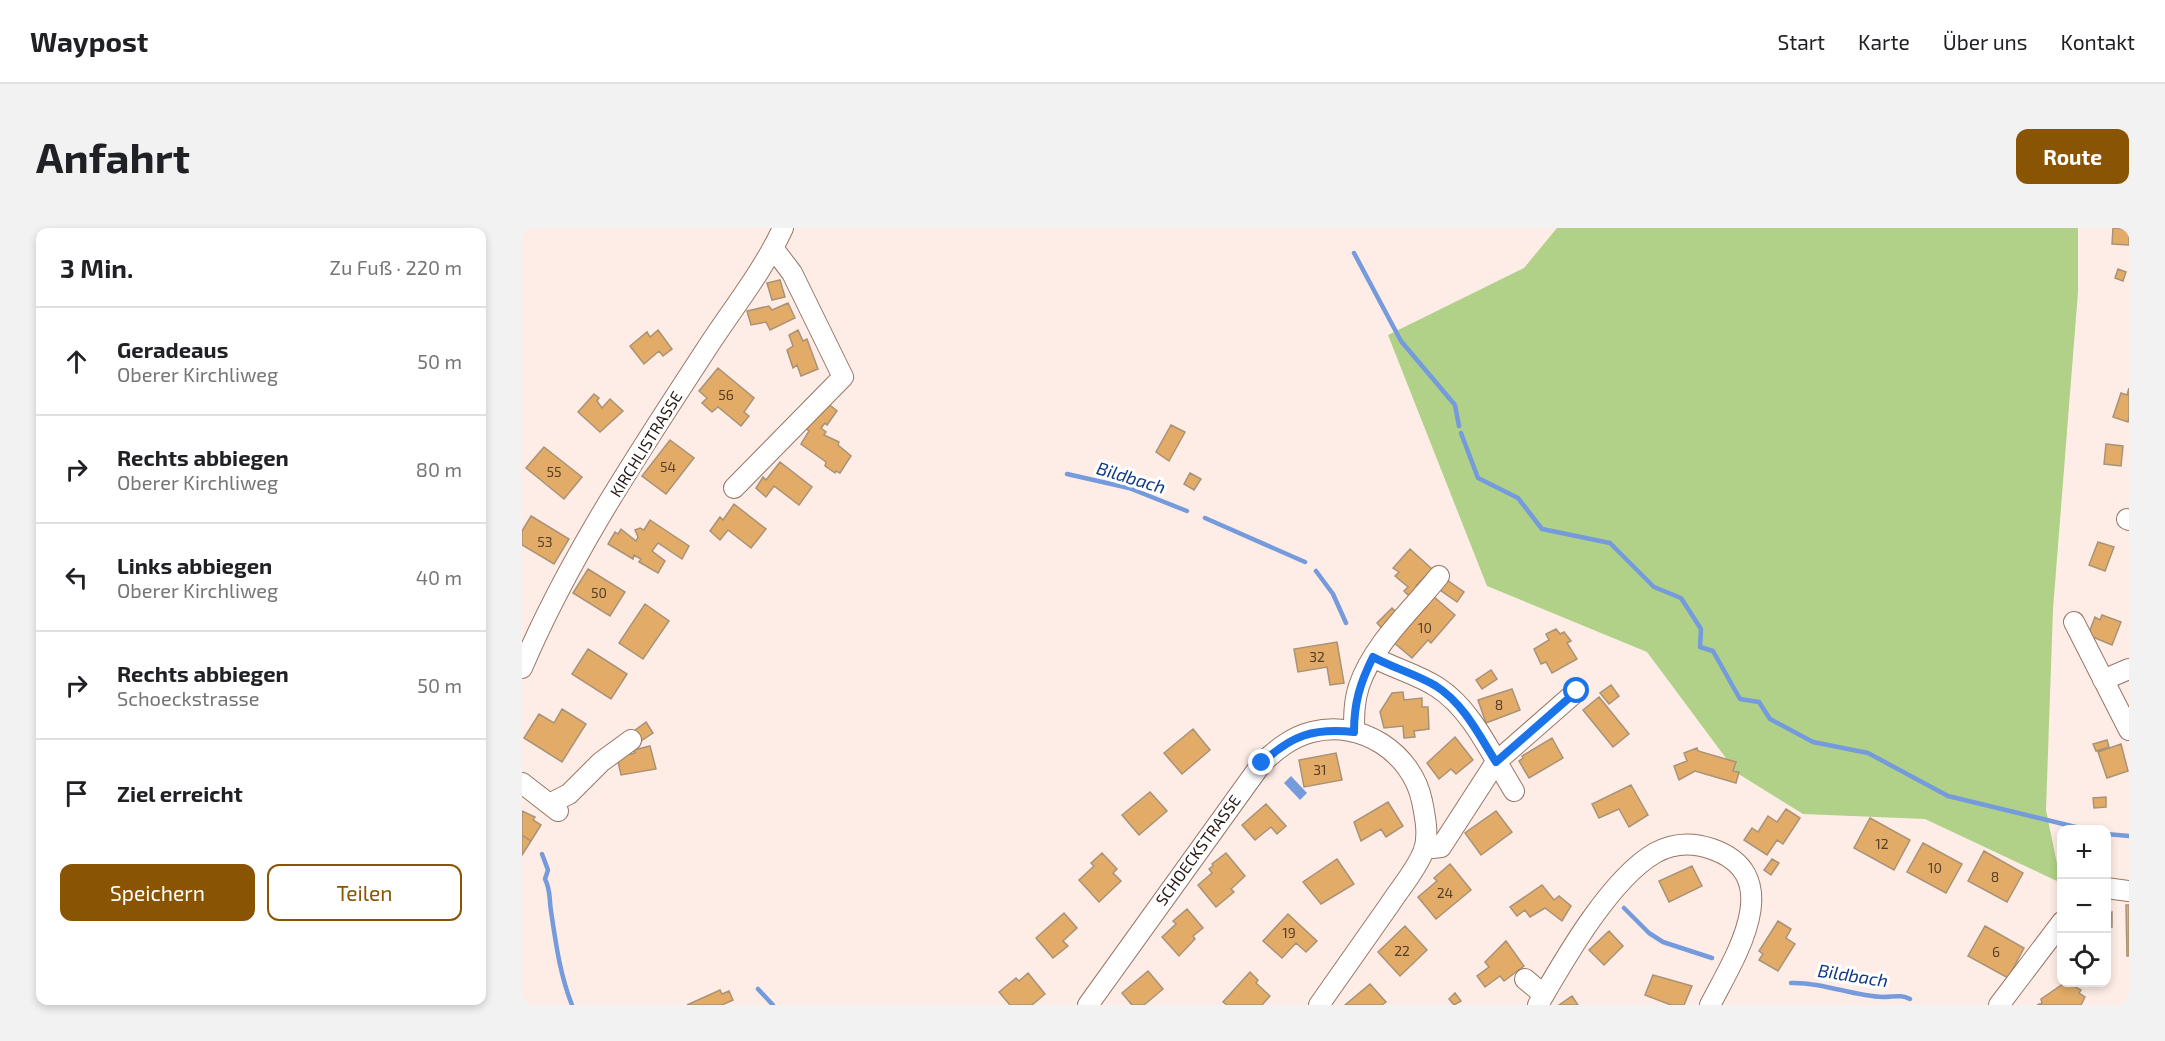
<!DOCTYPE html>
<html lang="de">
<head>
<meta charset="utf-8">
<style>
	:root { --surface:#fff; --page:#f2f2f2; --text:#202124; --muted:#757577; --line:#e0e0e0; --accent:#8a5502 }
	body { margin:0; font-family:"Exo 2",sans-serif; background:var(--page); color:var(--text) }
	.controls { position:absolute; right:18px; bottom:18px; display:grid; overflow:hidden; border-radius:12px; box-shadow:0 3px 9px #0003 }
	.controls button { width:54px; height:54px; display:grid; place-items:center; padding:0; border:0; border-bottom:2px solid var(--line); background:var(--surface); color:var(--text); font:30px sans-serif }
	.stop { position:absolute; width:18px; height:18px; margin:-14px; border:4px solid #1a73e8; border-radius:50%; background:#fff }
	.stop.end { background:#1a73e8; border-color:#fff; box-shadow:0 2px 6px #0008 }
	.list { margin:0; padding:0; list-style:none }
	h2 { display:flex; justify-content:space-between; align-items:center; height:78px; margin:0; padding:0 24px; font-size:26px }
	h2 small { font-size:20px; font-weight:400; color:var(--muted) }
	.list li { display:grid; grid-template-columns:39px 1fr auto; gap:18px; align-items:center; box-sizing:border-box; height:108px; padding:0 24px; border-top:2px solid var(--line) }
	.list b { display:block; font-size:22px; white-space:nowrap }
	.list p { margin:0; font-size:20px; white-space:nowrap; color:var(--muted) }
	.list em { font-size:20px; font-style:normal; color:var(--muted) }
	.actions { display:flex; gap:12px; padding:18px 24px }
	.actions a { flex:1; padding:14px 0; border:2px solid var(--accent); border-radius:12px; text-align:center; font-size:21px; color:var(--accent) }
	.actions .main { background:var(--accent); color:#fff }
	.icon { flex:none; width:33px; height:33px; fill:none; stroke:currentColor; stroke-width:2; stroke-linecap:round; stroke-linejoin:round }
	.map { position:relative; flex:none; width:1607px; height:777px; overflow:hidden; border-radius:12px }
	header { display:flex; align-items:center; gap:36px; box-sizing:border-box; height:84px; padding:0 30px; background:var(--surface); border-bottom:2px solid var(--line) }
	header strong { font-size:28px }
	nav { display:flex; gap:33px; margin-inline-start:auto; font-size:21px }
	.intro { display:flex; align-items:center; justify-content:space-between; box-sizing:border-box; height:144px; padding:0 36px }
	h1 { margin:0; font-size:42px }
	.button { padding:15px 27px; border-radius:12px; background:var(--accent); color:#fff; font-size:21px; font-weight:700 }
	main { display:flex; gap:36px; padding:0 36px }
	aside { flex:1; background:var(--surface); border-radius:12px; box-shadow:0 3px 9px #0003 }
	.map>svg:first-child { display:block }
	.green { fill:#b0d187 }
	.water { fill:#759bdc }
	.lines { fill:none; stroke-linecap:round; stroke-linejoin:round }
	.stream { stroke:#759bdc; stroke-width:4.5 }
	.building { fill:#e2ac68; stroke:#a99276; stroke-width:1.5 }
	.minor-casing { stroke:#987666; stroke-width:22 }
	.minor { stroke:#fff; stroke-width:20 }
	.route { stroke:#1a73e8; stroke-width:8 }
	.labels { text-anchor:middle; stroke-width:6; stroke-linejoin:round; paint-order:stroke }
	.number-label { font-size:14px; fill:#563e29 }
	.street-label { font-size:16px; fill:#281a14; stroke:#fff }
	.water-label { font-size:18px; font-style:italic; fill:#0d3884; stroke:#fff }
</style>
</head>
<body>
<header>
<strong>Waypost</strong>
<nav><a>Start</a><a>Karte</a><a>Über uns</a><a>Kontakt</a></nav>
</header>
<div class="intro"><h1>Anfahrt</h1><a class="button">Route</a></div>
<main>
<aside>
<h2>3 Min.<small>Zu Fuß · 220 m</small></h2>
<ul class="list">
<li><svg class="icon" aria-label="ahead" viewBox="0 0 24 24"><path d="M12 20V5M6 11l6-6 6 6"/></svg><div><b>Geradeaus</b><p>Oberer Kirchliweg</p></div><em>50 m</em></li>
<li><svg class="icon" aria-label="right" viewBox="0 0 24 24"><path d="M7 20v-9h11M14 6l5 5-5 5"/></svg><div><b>Rechts abbiegen</b><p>Oberer Kirchliweg</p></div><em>80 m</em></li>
<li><svg class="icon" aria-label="left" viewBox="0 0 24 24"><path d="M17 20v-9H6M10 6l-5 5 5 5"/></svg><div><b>Links abbiegen</b><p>Oberer Kirchliweg</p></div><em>40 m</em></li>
<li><svg class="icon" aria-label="right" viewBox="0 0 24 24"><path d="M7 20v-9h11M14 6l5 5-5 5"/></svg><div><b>Rechts abbiegen</b><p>Schoeckstrasse</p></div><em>50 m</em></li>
<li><svg class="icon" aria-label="arrive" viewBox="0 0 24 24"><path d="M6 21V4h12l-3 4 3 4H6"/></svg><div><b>Ziel erreicht</b></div></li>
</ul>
<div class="actions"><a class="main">Speichern</a><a>Teilen</a></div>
</aside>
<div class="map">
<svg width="1607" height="777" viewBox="0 0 1607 777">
	<rect width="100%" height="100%" fill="#fdede6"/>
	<path class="green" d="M1035 0H1556V64L1531 381 1524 582 1539 655 1403 591 1281 586 1215 545 1125 424 965 358 866 107 1002 40Z"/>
	<path class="water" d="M769 548 785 565 778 572 762 555Z"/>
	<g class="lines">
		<path class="stream" d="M832 25 879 113 933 177 937 198
			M939 205 956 250 996 270 1020 301 1088 315 1132 359 1159 370 1179 401 1178 419 1191 423 1218 471 1237 474 1248 491 1291 514 1346 525 1426 568 1566 602
			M545 246 607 260 665 283
			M683 290 783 334
			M794 343 811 366 824 395
			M1584 606 1607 608
			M20 626 26 642 23 651C29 663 27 671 29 683 34 716 38 747 50 777
			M1102 680 1127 705 1141 714 1190 730
			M1269 755C1301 754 1330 768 1361 769 1372 769 1379 766 1388 771
			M236 761 251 777"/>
	</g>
	<path class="building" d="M1591 0 1607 1V17L1590 16Z
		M1596 41 1604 44 1601 53 1593 50Z
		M258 52 263 69 250 72 245 55Z
		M266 75 273 90 248 102 244 94 229 97 225 83 247 78 250 82Z
		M136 102 150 121 141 128 137 123 122 136 108 118 125 104 128 109Z
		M276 102 281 113 285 111 296 141 279 148 275 137 271 140 265 122 271 118 267 107Z
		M196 140 232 170 222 184 227 188 219 198 196 179 190 184 180 175 185 170 177 163Z
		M1607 160V189L1606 194 1591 189 1599 165 1605 167Z
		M72 166 77 170 75 173 80 180 88 171 101 183 78 204 56 184Z
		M304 174 315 183 305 197 303 195 299 200 304 204 302 207 317 214 316 217 329 228 318 245 314 243 313 245 303 238 304 234 279 216 287 203 283 200 296 189 294 186Z
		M649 197 663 204 647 233 634 224Z
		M148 212 172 230 144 266 120 248Z
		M1584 216 1601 218 1599 238 1582 236Z
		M22 219 60 249 42 271 4 240Z
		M258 234 290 259 277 277 252 258 244 269 234 260 241 249 244 252Z
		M668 245 679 251 672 262 662 256Z
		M212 276 244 301 229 320 206 302 198 312 188 303 198 289 201 292Z
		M9 288 47 311 32 336 0 317V303Z
		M128 292 167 318 160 331 136 315 130 323 143 333 136 345 117 334 119 331 112 327 111 331 86 316 93 304 96 306 99 301 114 313 116 309 113 302 118 300 122 302Z
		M1576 314 1592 319 1583 343 1567 337Z
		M888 321 910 341 894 358 901 363 892 373 882 363 886 359 873 348 877 344 871 340Z
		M66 341 103 364 88 388 51 365Z
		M925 352 942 364 935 374 918 362Z
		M911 368 933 387 909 415 906 412 890 430 871 414Z
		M123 376 147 393 121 431 97 415Z
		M870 380 880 390 865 406 855 395Z
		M1580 387 1599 394 1590 417 1566 407 1573 389 1578 392Z
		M1034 401 1038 406 1042 404 1049 413 1045 415 1055 431 1030 445 1024 434 1019 436 1012 421 1027 412 1024 406Z
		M815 414 822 455 808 457 805 439 776 444 772 421Z
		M66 421 105 446 89 471 50 446Z
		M969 442 975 451 960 461 954 452Z
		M1089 457 1097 468 1087 476 1078 465Z
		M990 461 998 482 964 495 956 472Z
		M881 464 882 472 900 470V479H906L907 501 892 503 893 509 882 510 881 498 862 500 858 484 870 465Z
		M1077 469 1107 506 1091 519 1061 482Z
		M40 481 64 496 40 534 2 510 17 486 32 495Z
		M124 494 131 505 119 513 112 503Z
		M671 501 688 522 660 546 642 525Z
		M933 509 951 532 934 546 929 541 917 551 905 535Z
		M1030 510 1041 530 1007 550 997 533 1001 530 1000 528Z
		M1585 512 1587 519 1574 523 1571 516Z
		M1599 516 1606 543 1585 550 1576 524Z
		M128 518 134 541 99 547 95 529 113 525 112 522Z
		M1175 520 1176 523 1214 534 1211 543 1217 544 1214 555 1173 543 1157 552 1152 538 1165 533 1162 525Z
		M814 525 820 552 782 559 777 532Z
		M1109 557 1126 587 1107 599 1097 581 1077 590 1070 576Z
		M628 564 645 583 617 607 600 587Z
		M1584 569V579L1572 580 1571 570Z
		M866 574 881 598 864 609 859 601 839 613 832 594Z
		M744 576 764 598 755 606 749 599 733 612 720 597Z
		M1264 581 1278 590 1261 616 1255 612 1245 627 1222 612 1230 600 1236 604 1246 588 1255 594Z
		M0 583 13 589 11 592 19 597 9 613 0 607Z
		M974 583 990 604 959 627 943 605Z
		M1348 590 1388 612 1372 642 1332 620Z
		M0 607 9 613 0 627Z
		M1401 615 1440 636 1424 665 1385 644Z
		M1462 623 1501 645 1485 674 1446 653Z
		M580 625 595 641 591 645 599 653 577 674 557 652 572 638 569 635Z
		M704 625 723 648 709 661 712 664 694 679 676 657 690 645 687 641 691 638 690 636Z
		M815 631 832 656 799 676 781 654Z
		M1250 631 1257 635 1249 647 1242 642Z
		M928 636 949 662 914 691 896 669 915 653 912 650Z
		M1170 638 1180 658 1147 674 1137 653Z
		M1020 657 1032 672 1037 668 1049 678 1040 693 1023 680 1008 689 1003 682 995 688 988 679Z
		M1584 670 1587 685 1590 684V699H1584Z
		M1604 677H1607V728H1605Z
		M665 681 681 700 671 708 673 711 657 728 640 709 654 696 651 693Z
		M542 685 555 700 541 713 546 718 531 730 514 710Z
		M766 686 795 713 784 724 774 715 760 730 741 713Z
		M1256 693 1269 701 1264 710 1273 716 1256 743 1237 732 1241 726 1237 723Z
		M883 698 905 722 878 748 856 724Z
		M1463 698 1502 720 1486 750 1446 728Z
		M1087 703 1101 718 1082 737 1067 722Z
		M984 713 1002 738 982 753 978 748 963 759 955 748 967 739 963 734Z
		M626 743 641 761 622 777H610L600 765Z
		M728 744 736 752 734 755 748 768 740 777H705L701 774Z
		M506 745 523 766 510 777H488L477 764 494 750 497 753Z
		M1131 747 1170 758 1162 777H1149L1123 767Z
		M1544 754 1559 762 1557 765 1563 769 1559 777H1515L1520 775 1519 771Z
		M848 756 864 774 860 777H823Z
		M198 762 200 766 207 763 211 772 200 777H165Z
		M933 765 939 773 932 777 927 771Z
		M1050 768 1056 777H1037Z"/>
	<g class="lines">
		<g class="minor-casing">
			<path id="minor" d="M212 260 321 149 270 45 251 20
				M1605 291 1607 292
				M1552 394 1607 502
				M851 429C871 440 895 446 915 459 950 481 970 528 992 563
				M0 440C48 327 118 223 185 120 211 80 241 43 261 0
				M1581 452 1607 441
				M832 504C832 488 832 473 837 458 851 416 890 382 917 348
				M0 555 36 583
				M27 576 47 566 79 534 109 512
				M902 621 919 619 974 534 1055 463
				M1584 660 1607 663
				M1003 751 1022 767
				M566 777 740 535C755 521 770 509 790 504 839 491 890 525 900 573 903 588 907 607 902 622 895 641 879 659 868 676 844 710 821 743 797 777
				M1016 777C1042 732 1088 651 1133 625 1151 615 1170 614 1190 621 1267 648 1211 732 1188 777
				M1477 777 1540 694"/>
		</g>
		<use href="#minor" class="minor"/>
	</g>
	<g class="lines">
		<path class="route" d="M740 535C770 507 791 500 832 504 832 475 838 455 851 429 871 440 894 446 914 458 942 476 957 507 974 534L1055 463"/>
	</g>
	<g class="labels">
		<g class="number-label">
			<text x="204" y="172">56</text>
			<text x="146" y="244">54</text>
			<text x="32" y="249">55</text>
			<text x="23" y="319">53</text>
			<text x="77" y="370">50</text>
			<text x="903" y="405">10</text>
			<text x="795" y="434">32</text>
			<text x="977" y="482">8</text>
			<text x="798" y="547">31</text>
			<text x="1360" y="621">12</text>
			<text x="1413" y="645">10</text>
			<text x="1473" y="654">8</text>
			<text x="923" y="670">24</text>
			<text x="767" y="710">19</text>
			<text x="880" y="728">22</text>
			<text x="1474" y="729">6</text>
		</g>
		<g class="street-label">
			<text transform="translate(124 216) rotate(-58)" y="6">KIRCHLISTRASSE</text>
			<text transform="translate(676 622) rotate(-54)" y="6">SCHOECKSTRASSE</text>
		</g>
		<g class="water-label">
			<text transform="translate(609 250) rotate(17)" y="6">Bildbach</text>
			<text transform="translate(1331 748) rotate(9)" y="6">Bildbach</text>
		</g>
	</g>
</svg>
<div class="controls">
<button>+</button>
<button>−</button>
<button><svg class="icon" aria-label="locate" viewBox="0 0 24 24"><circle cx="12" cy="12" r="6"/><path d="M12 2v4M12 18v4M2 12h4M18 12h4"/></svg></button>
</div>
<div class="stop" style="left:1055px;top:463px"></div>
<div class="stop end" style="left:740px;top:535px"></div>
</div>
</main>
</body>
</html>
